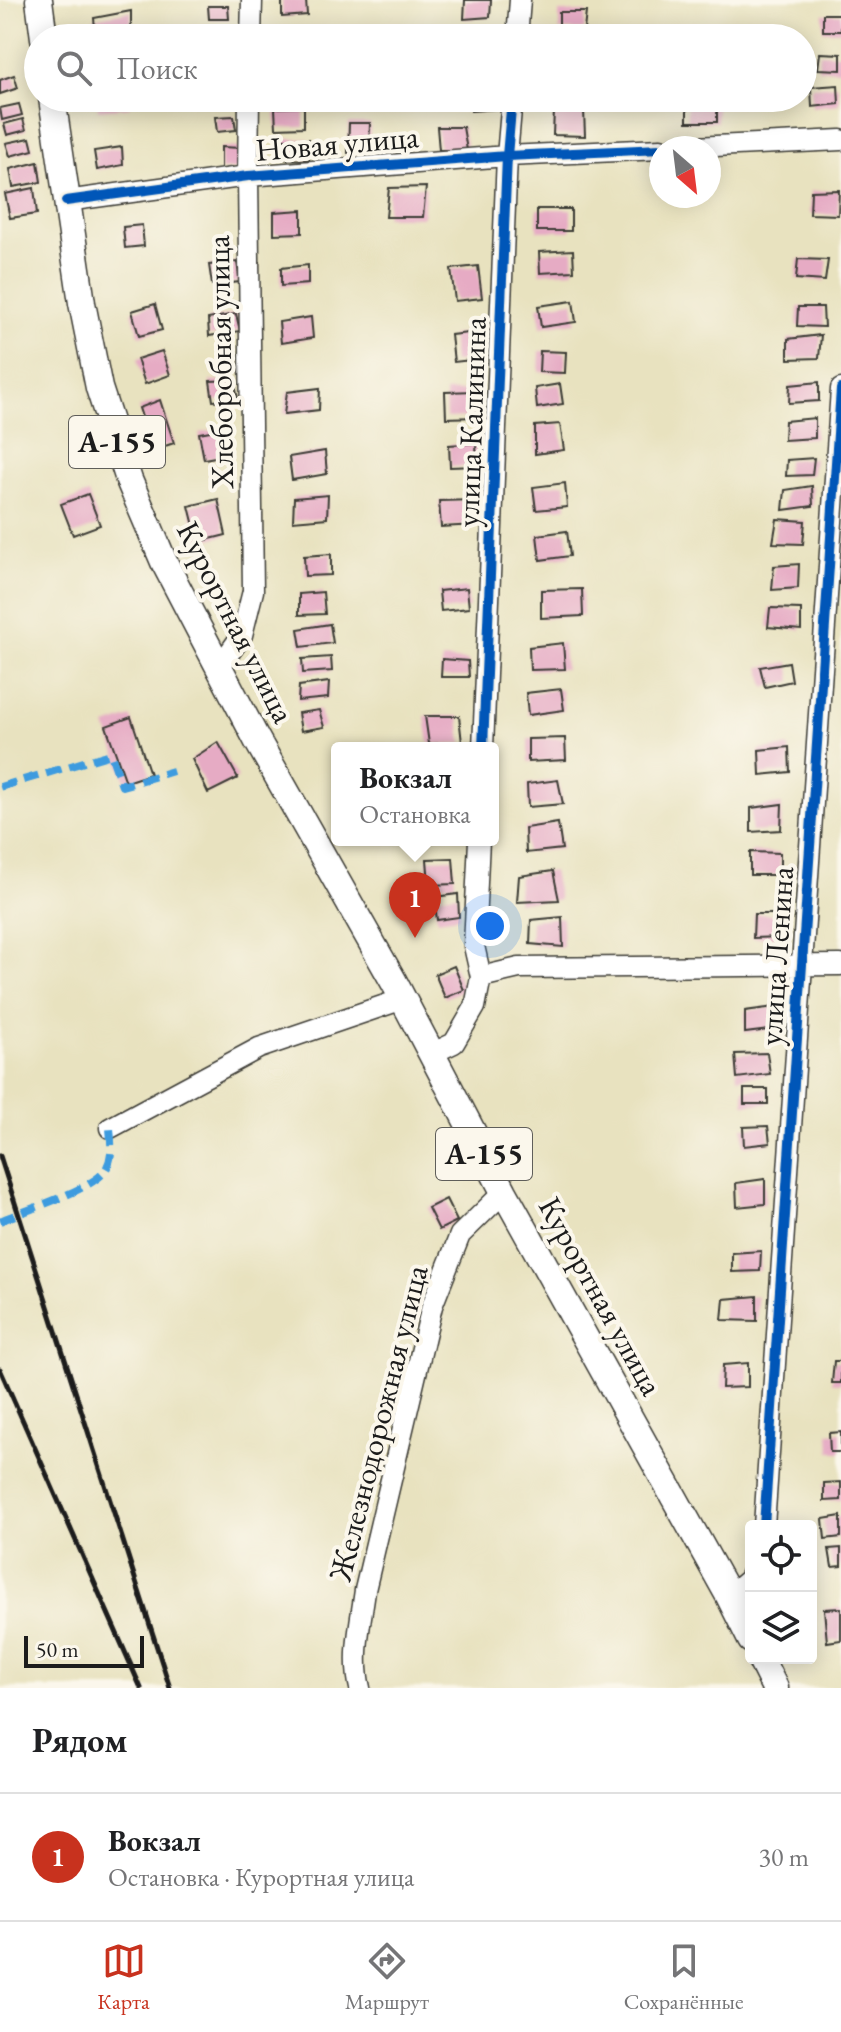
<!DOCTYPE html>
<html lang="ru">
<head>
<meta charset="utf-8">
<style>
	:root { --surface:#fff; --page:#f6f6f6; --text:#202124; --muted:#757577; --line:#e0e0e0; --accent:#c8321e }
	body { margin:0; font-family:"EB Garamond",serif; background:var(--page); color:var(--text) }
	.controls { position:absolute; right:24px; bottom:24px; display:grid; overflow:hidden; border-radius:8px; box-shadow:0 4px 20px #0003 }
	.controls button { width:72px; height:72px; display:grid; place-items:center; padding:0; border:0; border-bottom:2px solid var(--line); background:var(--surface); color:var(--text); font:40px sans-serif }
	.compass { position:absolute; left:649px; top:136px; width:72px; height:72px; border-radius:50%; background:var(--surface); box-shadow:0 4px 20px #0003; rotate:152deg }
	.scale { position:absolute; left:24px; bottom:20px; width:120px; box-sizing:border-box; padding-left:8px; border:4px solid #1c1c1c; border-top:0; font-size:22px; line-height:28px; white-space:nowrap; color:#1c1c1c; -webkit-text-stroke:6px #fbf7ec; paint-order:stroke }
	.you { position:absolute; left:490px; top:926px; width:28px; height:28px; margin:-20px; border:6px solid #fff; border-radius:50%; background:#1a73e8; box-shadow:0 0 0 12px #1a73e833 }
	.badge { display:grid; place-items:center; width:52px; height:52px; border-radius:50%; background:var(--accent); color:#fff; font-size:26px; font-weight:700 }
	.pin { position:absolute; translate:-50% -66px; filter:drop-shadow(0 2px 4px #0008) }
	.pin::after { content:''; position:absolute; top:42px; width:28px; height:24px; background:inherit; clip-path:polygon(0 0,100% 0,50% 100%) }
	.popup { position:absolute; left:331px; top:742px; width:168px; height:104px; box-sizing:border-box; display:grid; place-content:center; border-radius:8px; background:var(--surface); filter:drop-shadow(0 2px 6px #0005); font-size:26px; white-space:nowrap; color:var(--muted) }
	.popup b { font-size:30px; color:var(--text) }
	.popup::after { content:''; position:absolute; left:50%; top:100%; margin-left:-16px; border:16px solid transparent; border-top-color:var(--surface) }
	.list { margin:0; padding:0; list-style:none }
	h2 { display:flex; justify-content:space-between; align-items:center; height:104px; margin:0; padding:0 32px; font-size:34px }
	h2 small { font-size:26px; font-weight:400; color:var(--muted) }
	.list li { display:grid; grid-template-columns:52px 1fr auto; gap:24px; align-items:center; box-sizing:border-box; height:128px; padding:0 32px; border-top:2px solid var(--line) }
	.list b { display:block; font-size:30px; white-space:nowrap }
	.list p { margin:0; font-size:26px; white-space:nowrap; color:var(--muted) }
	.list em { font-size:26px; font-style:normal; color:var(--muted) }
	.icon { flex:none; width:44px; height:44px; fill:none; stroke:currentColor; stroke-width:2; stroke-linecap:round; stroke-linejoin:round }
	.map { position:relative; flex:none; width:841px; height:1688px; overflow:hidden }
	.search { position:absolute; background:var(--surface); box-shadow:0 4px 20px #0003; left:24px; right:24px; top:24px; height:88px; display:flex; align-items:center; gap:20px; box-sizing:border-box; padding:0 28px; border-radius:44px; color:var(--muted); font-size:30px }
	.sheet { height:232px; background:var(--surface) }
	nav { display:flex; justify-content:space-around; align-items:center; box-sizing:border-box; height:112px; border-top:2px solid var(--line); background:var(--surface); font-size:22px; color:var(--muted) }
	nav a { display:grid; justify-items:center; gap:4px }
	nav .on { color:var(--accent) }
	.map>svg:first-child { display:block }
	.building { fill:#e6abc4 }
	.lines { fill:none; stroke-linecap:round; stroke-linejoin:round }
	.minor-casing { stroke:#3b3a34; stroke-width:23 }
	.major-casing { stroke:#3b3a34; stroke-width:29 }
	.minor { stroke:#fff; stroke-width:20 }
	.major { stroke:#fff; stroke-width:26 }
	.rail { stroke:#1c1c1c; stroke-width:5 }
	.quiet { stroke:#3c9bdf; stroke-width:8; stroke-dasharray:16 8; stroke-linecap:butt }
	.cycleway-casing { stroke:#fbf7ec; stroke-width:15 }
	.cycleway { stroke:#0057b8; stroke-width:10 }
	.labels { text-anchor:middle; stroke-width:8; stroke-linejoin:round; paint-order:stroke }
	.shield { fill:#fbf7ec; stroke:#5f5e5a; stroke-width:2 }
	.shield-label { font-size:30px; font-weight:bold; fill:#1c1c1c }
	.street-label { font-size:32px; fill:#1c1c1c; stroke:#fbf7ec }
</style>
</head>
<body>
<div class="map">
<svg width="841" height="1688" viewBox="0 0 841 1688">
	<rect width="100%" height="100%" fill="#fbf7ec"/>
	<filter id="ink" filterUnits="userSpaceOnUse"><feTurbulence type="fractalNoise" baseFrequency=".0125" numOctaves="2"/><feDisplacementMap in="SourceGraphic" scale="16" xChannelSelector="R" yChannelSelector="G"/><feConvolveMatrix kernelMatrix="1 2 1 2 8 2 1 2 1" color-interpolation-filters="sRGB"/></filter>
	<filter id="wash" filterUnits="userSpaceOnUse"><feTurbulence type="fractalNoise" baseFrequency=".006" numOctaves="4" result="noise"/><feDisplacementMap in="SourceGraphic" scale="32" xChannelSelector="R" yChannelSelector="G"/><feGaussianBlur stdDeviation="1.8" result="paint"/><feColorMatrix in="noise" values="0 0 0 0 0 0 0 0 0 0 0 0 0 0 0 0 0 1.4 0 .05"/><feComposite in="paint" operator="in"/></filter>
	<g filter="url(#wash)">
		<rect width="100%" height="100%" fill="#e8e2bf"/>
		<g id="blocks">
			<path class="building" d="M282 0H306L307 15 282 17Z
				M465 0H491L490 17 464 19Z
				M208 6H228L229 19H209Z
				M131 11V35L96 38 94 18Z
				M559 12H586L584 30H559Z
				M823 14H841V31H823Z
				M820 53 841 54V70L818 69Z
				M14 75 18 88 0 94V80Z
				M838 85 839 104 812 107 811 87Z
				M97 98H129L130 107 98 110Z
				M471 98H496L497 109 471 111Z
				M687 98H717V122H687Z
				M19 104 22 115 2 120 0 108Z
				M304 107V127L276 128 275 108Z
				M554 110H584L585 136 553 135Z
				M234 116 236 130 217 132 215 117Z
				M23 119 26 130 7 135 4 124Z
				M349 123H370L369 152 348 153Z
				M437 127H463L467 150H439Z
				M30 138 33 150 10 156 6 143Z
				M282 139H309V160L281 159Z
				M122 147 123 165 97 170 94 151Z
				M221 147 241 148V169L221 170Z
				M38 162 41 182 13 187 10 169Z
				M426 187 423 217H386L389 188Z
				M34 188 37 214 10 218 5 194Z
				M839 190 838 215 810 214 811 191Z
				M537 209H571V231H537Z
				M302 210V233L274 234V212Z
				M142 225 144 246 125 248 123 227Z
				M573 250 574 271 540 273 539 252Z
				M798 259 828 260 825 281 796 279Z
				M237 262 240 282 212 285 209 265Z
				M308 265V284L281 286V268Z
				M478 266 482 298 455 301 451 269Z
				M573 301 576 322 541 327 538 306Z
				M155 304 162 330 139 336 132 311Z
				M798 307H823L824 327 797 326Z
				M236 314 240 331 209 336 208 319Z
				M311 317 313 338 281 343 279 322Z
				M477 332 480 359 454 362 451 335Z
				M821 335 819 358 788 359V339Z
				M162 351 170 375 145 384 137 359Z
				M540 351 566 352 565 373 539 372Z
				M234 380 238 399 213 401 210 381Z
				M819 382V401L789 403 790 385Z
				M560 384 563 404 537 408 535 388Z
				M320 388 319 410 284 414 287 392Z
				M476 391 477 417 446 418 445 392Z
				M160 400 174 443 153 450 139 408Z
				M815 418V438L784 440 785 421Z
				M560 424 564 450 535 454V426Z
				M221 429 226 455 204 459 199 433Z
				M476 443 477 466 450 467 449 445Z
				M325 451 327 474 292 480 289 457Z
				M814 458 812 475 786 476 787 460Z
				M565 483 567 507 536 510 533 487Z
				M812 486 813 506 783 510 785 490Z
				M88 494 100 525 73 535 61 504Z
				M328 495 327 518 293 521 294 498Z
				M218 499 226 535 198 542 189 506Z
				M475 500 476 525 441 527 439 501Z
				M777 519 805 521 803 544 773 543Z
				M567 531 570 556 540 560 537 535Z
				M331 554V575L305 576 304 556Z
				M799 564 798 588 772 590 774 566Z
				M467 588 469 608 441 611 439 591Z
				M582 589 583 616 541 618V590Z
				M323 592 325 614 299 615V594Z
				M770 608 801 609V630L768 627Z
				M330 624 333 643 301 647 298 629Z
				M563 643 565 669 530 670 529 647Z
				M331 657 332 671 303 673 302 659Z
				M442 659 468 661 469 677H441Z
				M789 662 792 681 765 687 760 667Z
				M329 682 328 698 298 701 299 686Z
				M561 689 564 710 528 715 526 693Z
				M319 710 324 727 301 731 298 713Z
				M425 716H459L462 743 429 744Z
				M131 717 150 774 126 782 106 726Z
				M565 738 566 760 528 762V739Z
				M218 742 238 778 208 793 192 759Z
				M789 747 790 772 760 775 759 750Z
				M558 780 563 804 528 807 527 784Z
				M782 804 781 830 751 832V808Z
				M558 823 562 849 526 853 525 828Z
				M750 852 780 853V875H750Z
				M453 858 455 884 429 885 427 859Z
				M553 871 559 900 517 902 519 876Z
				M458 894 459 917 437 920 434 897Z
				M754 914H780V937L753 938Z
				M562 917 563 947 530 944 531 920Z
				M454 966 464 990 445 998 435 974Z
				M775 1007 776 1029 745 1033V1011Z
				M767 1053 770 1074 737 1078 735 1054Z
				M744 1089H768V1104H744Z
				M768 1126 770 1143 744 1146 743 1127Z
				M765 1179V1204L737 1207 736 1183Z
				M446 1199 457 1221 439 1230 428 1208Z
				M761 1251 760 1271 732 1272V1253Z
				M757 1296V1321L722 1320 724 1299Z
				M834 1361H841V1383H832Z
				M748 1363V1387L722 1388 723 1365Z
				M841 1432V1452H830L829 1433Z
				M841 1482V1500L824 1501V1483Z
				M841 1516V1537L825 1539 823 1519Z
				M841 1548V1566L832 1567 829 1549Z
				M841 1608V1640L827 1642 824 1609Z"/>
		</g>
	</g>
	<g filter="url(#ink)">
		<use href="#blocks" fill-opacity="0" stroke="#3b3a34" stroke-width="2"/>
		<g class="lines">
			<g class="minor-casing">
				<path id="minor" d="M251 38 252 0
					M517 38 520 0
					M673 148 841 140
					M66 201 248 176 507 156 661 149
					M220 666 242 635 253 591 248 176 249 98
					M483 748 507 156 512 98
					M481 977 519 968 841 965
					M431 1054 454 1043 475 1007 481 977 474 946 479 840
					M110 1128 259 1048 403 999
					M764 1526 841 389
					M729 1596 749 1579 751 1574
					M360 1688C352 1657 361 1621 365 1590L432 1306 460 1235 504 1192"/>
			</g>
			<g class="major-casing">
				<path id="major" d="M39 0 44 38
					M52 98 82 303 99 388 129 480 164 562 257 740 394 982 504 1192 729 1596 751 1640
					M760 1658 775 1688"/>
			</g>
			<use href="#minor" class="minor"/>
			<use href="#major" class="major"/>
			<path class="rail" d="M0 1156 170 1688
				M0 1369 141 1688"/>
			<path class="quiet" d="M0 787 111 754 122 786 173 771
				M0 1221C24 1211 90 1190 104 1172 114 1159 111 1143 110 1128"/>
			<g class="cycleway-casing">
				<path id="cycleway" d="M66 201 248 176 507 156 661 149
					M483 748 507 156 512 98
					M764 1526 841 389"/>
			</g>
			<use href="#cycleway" class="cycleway"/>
		</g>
	</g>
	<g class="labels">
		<g class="shield">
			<rect x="69" y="416" width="96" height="52" rx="6"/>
			<rect x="436" y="1128" width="96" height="52" rx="6"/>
		</g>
		<g class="shield-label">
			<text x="117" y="452">А-155</text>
			<text x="484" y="1164">А-155</text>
		</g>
		<g class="street-label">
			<text transform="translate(337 143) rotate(-5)" y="11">Новая улица</text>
			<text transform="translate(220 362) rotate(-91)" y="11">Хлеборобная улица</text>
			<text transform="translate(471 422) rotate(-88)" y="11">улица Калинина</text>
			<text transform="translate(236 622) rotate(63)" y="11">Курортная улица</text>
			<text transform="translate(776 956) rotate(-86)" y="11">улица Ленина</text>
			<text transform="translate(601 1296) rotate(61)" y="11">Курортная улица</text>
			<text transform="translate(378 1423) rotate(-76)" y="11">Железнодорожная улица</text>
		</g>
	</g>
</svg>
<div class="controls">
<button><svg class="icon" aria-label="locate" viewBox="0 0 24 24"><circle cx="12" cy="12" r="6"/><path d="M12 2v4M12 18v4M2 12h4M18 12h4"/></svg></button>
<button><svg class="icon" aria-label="layers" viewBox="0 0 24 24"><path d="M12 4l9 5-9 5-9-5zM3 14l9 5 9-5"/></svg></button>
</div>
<svg class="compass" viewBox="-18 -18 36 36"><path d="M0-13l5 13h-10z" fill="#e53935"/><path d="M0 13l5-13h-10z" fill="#757577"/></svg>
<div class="scale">50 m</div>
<div class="you"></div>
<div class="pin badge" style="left:415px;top:938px">1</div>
<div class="popup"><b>Вокзал</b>Остановка</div>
<div class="search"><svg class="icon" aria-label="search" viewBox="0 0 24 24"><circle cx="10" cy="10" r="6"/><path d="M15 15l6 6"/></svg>Поиск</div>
</div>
<section class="sheet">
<h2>Рядом<small></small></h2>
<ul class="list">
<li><span class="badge">1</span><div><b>Вокзал</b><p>Остановка · Курортная улица</p></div><em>30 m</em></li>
</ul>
</section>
<nav>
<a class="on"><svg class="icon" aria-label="map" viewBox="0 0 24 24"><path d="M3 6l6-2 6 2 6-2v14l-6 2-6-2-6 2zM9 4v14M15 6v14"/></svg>Карта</a>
<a><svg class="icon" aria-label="directions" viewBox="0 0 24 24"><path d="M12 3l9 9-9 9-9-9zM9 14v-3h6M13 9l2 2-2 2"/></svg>Маршрут</a>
<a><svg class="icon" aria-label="saved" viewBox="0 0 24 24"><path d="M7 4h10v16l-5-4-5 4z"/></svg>Сохранённые</a>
</nav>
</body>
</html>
